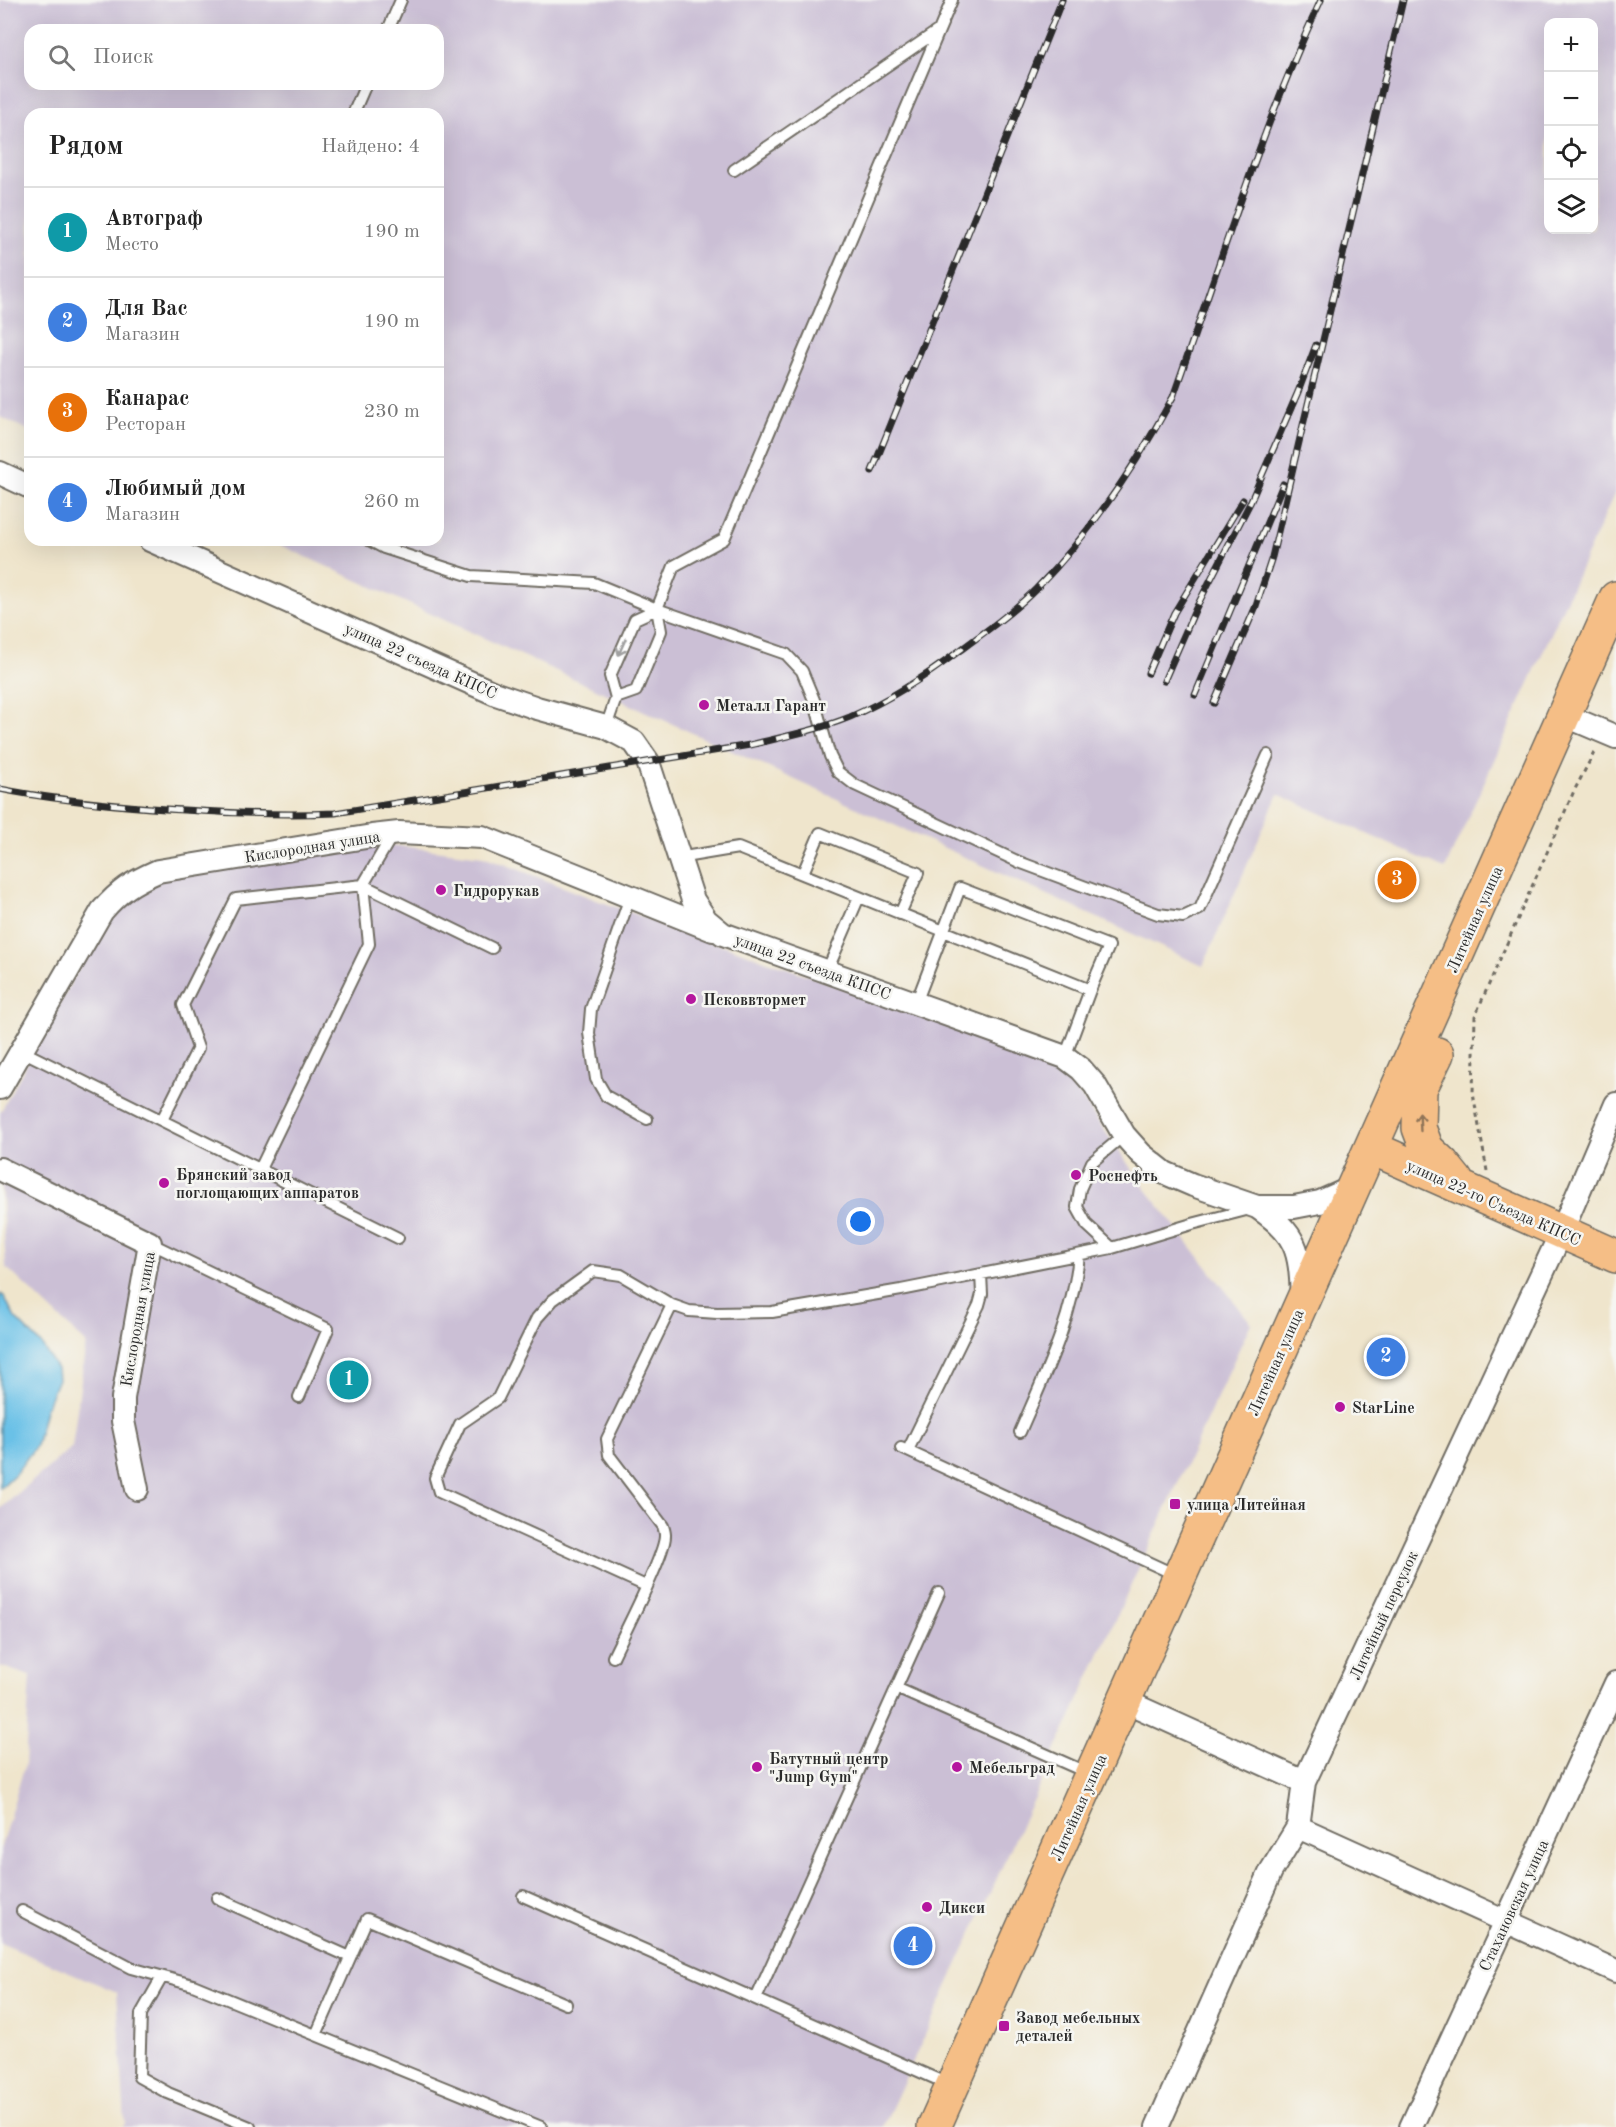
<!DOCTYPE html>
<html lang="ru">
<head>
<meta charset="utf-8">
<style>
	:root { --surface:#fff; --page:#f2f2f2; --text:#222; --muted:#767676; --line:#e0e0e0; --accent:#7c3aed }
	body { margin:0; font-family:"Old Standard TT",serif; background:var(--page); color:var(--text) }
	.controls { position:absolute; right:18px; top:18px; display:grid; overflow:hidden; border-radius:12px; box-shadow:0 6px 24px #0002 }
	.controls button { width:54px; height:54px; display:grid; place-items:center; padding:0; border:0; border-bottom:2px solid var(--line); background:var(--surface); color:var(--text); font:30px sans-serif }
	.you { position:absolute; left:861px; top:1222px; width:21px; height:21px; margin:-15px; border:4px solid #fff; border-radius:50%; background:#1a73e8; box-shadow:0 0 0 9px #1a73e833 }
	.badge { display:grid; place-items:center; width:39px; height:39px; border-radius:50%; background:var(--accent); color:#fff; font-size:20px; font-weight:700 }
	.pin { position:absolute; translate:-50% -50%; border:3px solid #fff; box-shadow:0 2px 6px #0006 }
	.list { margin:0; padding:0; list-style:none }
	h2 { display:flex; justify-content:space-between; align-items:center; height:78px; margin:0; padding:0 24px; font-size:26px }
	h2 small { font-size:20px; font-weight:400; color:var(--muted) }
	.list li { display:grid; grid-template-columns:39px 1fr auto; gap:18px; align-items:center; box-sizing:border-box; height:90px; padding:0 24px; border-top:2px solid var(--line) }
	.list b { display:block; font-size:22px; white-space:nowrap }
	.list p { margin:0; font-size:20px; white-space:nowrap; color:var(--muted) }
	.list em { font-size:20px; font-style:normal; color:var(--muted) }
	.icon { flex:none; width:33px; height:33px; fill:none; stroke:currentColor; stroke-width:2; stroke-linecap:round; stroke-linejoin:round }
	.map { position:relative; flex:none; width:1616px; height:2127px; overflow:hidden }
	.search { position:absolute; background:var(--surface); box-shadow:0 6px 24px #0002; left:24px; top:24px; width:420px; height:66px; display:flex; align-items:center; gap:15px; box-sizing:border-box; padding:0 21px; border-radius:18px; color:var(--muted); font-size:22px }
	.panel { position:absolute; background:var(--surface); box-shadow:0 6px 24px #0002; left:24px; top:108px; width:420px; height:438px; border-radius:18px }
	.map>svg:first-child { display:block }
	.industrial { fill:#cbbfd5; fill-rule:evenodd }
	.water { fill:#6ac1e7; stroke:#4a7689; stroke-width:1.5 }
	.lines { fill:none; stroke-linecap:round; stroke-linejoin:round }
	.service-casing { stroke:#706c63; stroke-width:14 }
	.minor-casing { stroke:#706c63; stroke-width:26 }
	.primary-casing { stroke:#706c63; stroke-width:36 }
	.path { stroke:#706c63; stroke-width:3; stroke-dasharray:4.5 4.5; stroke-linecap:butt }
	.service { stroke:#fff; stroke-width:10 }
	.minor { stroke:#fff; stroke-width:22 }
	.primary { stroke:#f5be86; stroke-width:33 }
	.rail-casing { stroke:#2b2b2b; stroke-width:7 }
	.rail { stroke:#f6f6f2; stroke-width:4.5; stroke-dasharray:14; stroke-linecap:butt }
	.oneway { stroke:#a0a0a0 }
	.oneway2 { stroke:#907458 }
	.poi-dot { fill:#b5179e; stroke:#f6f6f2; stroke-width:2 }
	.labels { text-anchor:middle; stroke-width:5; stroke-linejoin:round; paint-order:stroke }
	.street-label { font-size:16px; fill:#2b2b2b; stroke:#f6f6f2 }
	.poi-label { font-size:16px; font-weight:bold; fill:#2b2b2b; stroke:#f6f6f2; text-anchor:start }
</style>
</head>
<body>
<div class="map">
<svg width="1616" height="2127" viewBox="0 0 1616 2127">
	<rect width="100%" height="100%" fill="#f6f6f2"/>
	<filter id="ink" filterUnits="userSpaceOnUse"><feTurbulence type="fractalNoise" baseFrequency=".0167" numOctaves="2"/><feDisplacementMap in="SourceGraphic" scale="12" xChannelSelector="R" yChannelSelector="G"/><feConvolveMatrix kernelMatrix="1 2 1 2 8 2 1 2 1" color-interpolation-filters="sRGB"/></filter>
	<filter id="wash" filterUnits="userSpaceOnUse"><feTurbulence type="fractalNoise" baseFrequency=".008" numOctaves="4" result="noise"/><feDisplacementMap in="SourceGraphic" scale="24" xChannelSelector="R" yChannelSelector="G"/><feGaussianBlur stdDeviation="1.35" result="paint"/><feColorMatrix in="noise" values="0 0 0 0 0 0 0 0 0 0 0 0 0 0 0 0 0 1.4 0 .05"/><feComposite in="paint" operator="in"/></filter>
	<g filter="url(#wash)">
		<rect width="100%" height="100%" fill="#efe5cc"/>
		<path class="industrial" d="M0 0H1616V490L1445 869 1278 794 1203 966 269 540H438V114H30V431L0 417ZM1548 22H1594V230H1548ZM30 30H438V84H30Z
			M375 843 483 856 599 901 967 1032 1065 1074 1142 1184 1251 1323 883 2127H123L125 2123 117 1992 0 1943V1850L25 1764 30 1676 0 1666V1509L72 1447 86 1343 6 1267 0 1166V1113L107 917 155 879Z"/>
		<path class="water" d="M0 1294 4 1296 15 1318 41 1344 57 1369 58 1379 45 1410 36 1446 15 1474 0 1488Z"/>
	</g>
	<g filter="url(#ink)">
		<g class="lines">
			<g class="service-casing">
				<path id="service" d="M388 30 401 0
					M353 114 366 84
					M734 170 939 30
					M369 540 384 548 471 576 594 583 657 609 786 654 802 671 814 700 830 756 838 772 855 785 1019 862 1158 914 1183 917 1200 909 1268 755
					M616 698 636 691 661 631 657 609 674 566 724 539 952 0
					M606 727 616 698 610 676 635 619 657 609
					M393 834 363 885 492 948
					M678 858 738 848 1090 990 1065 1057
					M803 873 820 833 918 873 900 914
					M630 897 591 1009 589 1033 596 1079 606 1096 647 1119
					M827 971 859 897
					M916 1003 960 888 1109 946 1090 990
					M22 1051 398 1238
					M162 1120 198 1048 183 1005 236 899 363 885 369 944 260 1169
					M1124 1135 1092 1162 1080 1189 1077 1207 1087 1225 1112 1248 1192 1224 1250 1209
					M150 1243 328 1329 299 1397
					M1020 1432C1045 1374 1073 1318 1079 1255
					M901 1448 1178 1576
					M908 1450 979 1305 982 1294 981 1274
					M646 1586 439 1492 435 1478 460 1424 498 1398 537 1318 553 1300 593 1271 621 1275 672 1305 689 1311 717 1313 772 1312 901 1290 1112 1248
					M613 1657C623 1635 666 1554 665 1535 665 1532 664 1529 663 1526L609 1455 607 1439 672 1305
					M896 1688 1088 1773
					M523 1896 950 2085
					M217 1898 350 1957
					M22 1911 131 1968 193 1985 541 2127
					M162 1977 141 2014 139 2077 168 2093 250 2127
					M756 1999 939 1593
					M316 2035 367 1919 566 2004"/>
			</g>
			<g class="minor-casing">
				<path id="minor" d="M0 473 30 487
					M150 540 496 694 537 708 606 727 634 742 648 762 693 900 706 920 723 934 1065 1057 1081 1069 1095 1085 1124 1135 1141 1154 1165 1173 1193 1185 1257 1207H1294L1320 1202 1354 1187
					M1564 715 1616 737
					M0 1088 102 911C120 890 133 882 158 871L372 836 399 833 482 837 713 930
					M0 1169 150 1243 123 1398V1421L137 1489
					M1257 1207C1297 1234 1300 1250 1302 1296
					M1125 1701 1304 1782
					M1298 1827 1616 1971
					M1157 2127 1271 1871 1298 1827 1304 1782 1561 1233 1616 1104
					M1411 2127 1616 1683"/>
			</g>
			<g class="primary-casing">
				<path id="primary" d="M1437 1054 1420 1089 1419 1128 1427 1149 1443 1164 1456 1180
					M1372 1148 1616 1256
					M934 2127 1616 598"/>
			</g>
			<path class="path" d="M1487 1171 1473 1093 1475 1016 1574 791 1596 749"/>
			<use href="#service" class="service"/>
			<use href="#minor" class="minor"/>
			<use href="#primary" class="primary"/>
			<g class="rail-casing">
				<path id="rail" d="M872 471 1062 0
					M1148 673 1174 613 1243 500
					M1164 681 1196 608 1250 503 1298 392 1316 345
					M1195 695 1283 484
					M1214 703 1256 606 1272 557 1403 0
					M0 789C49 799 101 804 151 808 212 812 274 816 335 813L750 745C783 737 818 730 850 717 889 700 925 677 959 651 985 632 1013 612 1036 589 1091 533 1136 465 1173 397 1220 264 1261 128 1321 0"/>
			</g>
			<use href="#rail" class="rail"/>
		</g>
		<defs><path id="oneway-shaft" d="M-6 0H5M1.5-3L5.5 0L1.5 3" fill="none" stroke-width="1.6" stroke-linecap="round" stroke-linejoin="round" transform="scale(1.5)"/></defs>
		<use class="oneway" href="#oneway-shaft" transform="translate(622 647) rotate(114)"/>
		<use class="oneway2" href="#oneway-shaft" transform="translate(1420 1122) rotate(-93)"/>
	</g>
	<g class="poi-dot">
		<circle cx="704" cy="705" r="6"/>
		<circle cx="441" cy="890" r="6"/>
		<circle cx="691" cy="999" r="6"/>
		<circle cx="1076" cy="1175" r="6"/>
		<circle cx="164" cy="1183" r="6"/>
		<circle cx="1340" cy="1407" r="6"/>
		<rect x="1169" y="1498" width="12" height="12" rx="3"/>
		<circle cx="757" cy="1767" r="6"/>
		<circle cx="957" cy="1767" r="6"/>
		<circle cx="927" cy="1907" r="6"/>
		<rect x="998" y="2020" width="12" height="12" rx="3"/>
	</g>
	<g class="labels">
		<g class="street-label">
			<text transform="translate(421 660) rotate(24)" y="6">улица 22 съезда КПСС</text>
			<text transform="translate(312 846) rotate(-9)" y="6">Кислородная улица</text>
			<text transform="translate(1474 919) rotate(-66)" y="6">Литейная улица</text>
			<text transform="translate(813 966) rotate(20)" y="6">улица 22 съезда КПСС</text>
			<text transform="translate(1494 1202) rotate(24)" y="6">улица 22-го Съезда КПСС</text>
			<text transform="translate(137 1319) rotate(-80)" y="6">Кислородная улица</text>
			<text transform="translate(1275 1362) rotate(-66)" y="6">Литейная улица</text>
			<text transform="translate(1383 1615) rotate(-65)" y="6">Литейный переулок</text>
			<text transform="translate(1078 1807) rotate(-66)" y="6">Литейная улица</text>
			<text transform="translate(1513 1905) rotate(-65)" y="6">Стахановская улица</text>
		</g>
		<g class="poi-label">
			<text x="716" y="711">Металл Гарант</text>
			<text x="453" y="896">Гидрорукав</text>
			<text x="703" y="1005">Псковвтормет</text>
			<text x="176" y="1180">Брянский завод<tspan x="176" dy="18">поглощающих аппаратов</tspan></text>
			<text x="1088" y="1181">Роснефть</text>
			<text x="1352" y="1413">StarLine</text>
			<text x="1187" y="1510">улица Литейная</text>
			<text x="769" y="1764">Батутный центр<tspan x="769" dy="18">"Jump Gym"</tspan></text>
			<text x="969" y="1773">Мебельград</text>
			<text x="939" y="1913">Дикси</text>
			<text x="1016" y="2023">Завод мебельных<tspan x="1016" dy="18">деталей</tspan></text>
		</g>
	</g>
</svg>
<div class="controls">
<button>+</button>
<button>−</button>
<button><svg class="icon" aria-label="locate" viewBox="0 0 24 24"><circle cx="12" cy="12" r="6"/><path d="M12 2v4M12 18v4M2 12h4M18 12h4"/></svg></button>
<button><svg class="icon" aria-label="layers" viewBox="0 0 24 24"><path d="M12 4l9 5-9 5-9-5zM3 14l9 5 9-5"/></svg></button>
</div>
<div class="you"></div>
<div class="pin badge" style="left:349px;top:1380px;background:#0f9aa8">1</div>
<div class="pin badge" style="left:1386px;top:1357px;background:#3f7fe0">2</div>
<div class="pin badge" style="left:1397px;top:880px;background:#e8710a">3</div>
<div class="pin badge" style="left:913px;top:1946px;background:#3f7fe0">4</div>
<div class="search"><svg class="icon" aria-label="search" viewBox="0 0 24 24"><circle cx="10" cy="10" r="6"/><path d="M15 15l6 6"/></svg>Поиск</div>
<section class="panel">
<h2>Рядом<small>Найдено: 4</small></h2>
<ul class="list">
<li><span class="badge" style="background:#0f9aa8">1</span><div><b>Автограф</b><p>Место</p></div><em>190 m</em></li>
<li><span class="badge" style="background:#3f7fe0">2</span><div><b>Для Вас</b><p>Магазин</p></div><em>190 m</em></li>
<li><span class="badge" style="background:#e8710a">3</span><div><b>Канарас</b><p>Ресторан</p></div><em>230 m</em></li>
<li><span class="badge" style="background:#3f7fe0">4</span><div><b>Любимый дом</b><p>Магазин</p></div><em>260 m</em></li>
</ul>
</section>
</div>
</body>
</html>
